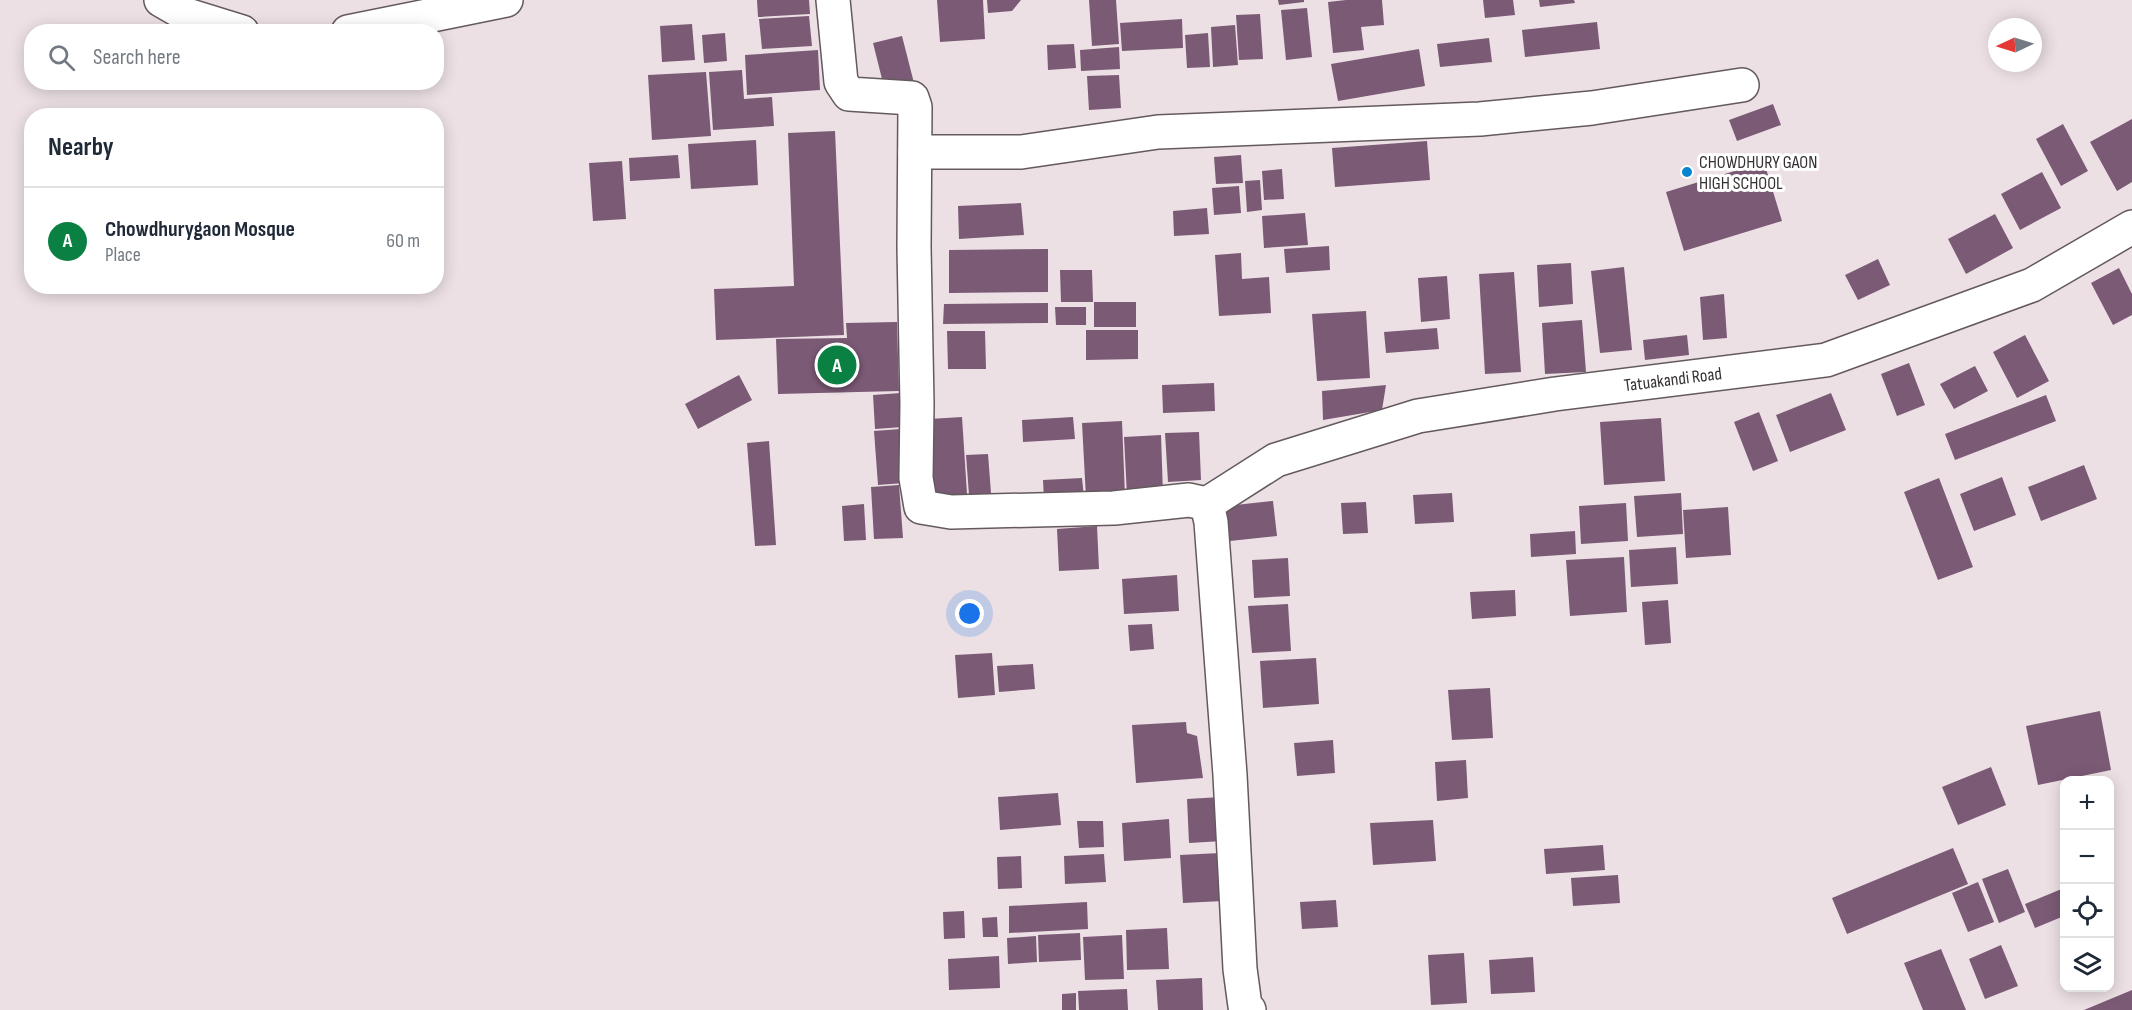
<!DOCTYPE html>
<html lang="en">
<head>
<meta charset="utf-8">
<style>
	:root { --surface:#fff; --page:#f6f6f7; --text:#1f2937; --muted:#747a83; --line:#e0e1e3; --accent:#0b8043 }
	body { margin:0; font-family:"Sofia Sans Condensed",sans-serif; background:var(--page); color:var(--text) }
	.controls { position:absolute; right:18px; bottom:18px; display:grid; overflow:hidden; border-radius:12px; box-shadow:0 3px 15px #0003 }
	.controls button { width:54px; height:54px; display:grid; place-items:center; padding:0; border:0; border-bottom:2px solid var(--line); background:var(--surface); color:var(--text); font:30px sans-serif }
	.compass { position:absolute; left:1988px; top:18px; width:54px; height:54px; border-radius:50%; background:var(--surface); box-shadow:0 3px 15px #0003; rotate:266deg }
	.you { position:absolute; left:970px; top:614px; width:21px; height:21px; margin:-15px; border:4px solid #fff; border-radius:50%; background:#1a73e8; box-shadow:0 0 0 9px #1a73e833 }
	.badge { display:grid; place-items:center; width:39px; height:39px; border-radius:50%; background:var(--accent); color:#fff; font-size:20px; font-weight:700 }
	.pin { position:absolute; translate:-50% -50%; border:3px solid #fff; box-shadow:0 2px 6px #0006 }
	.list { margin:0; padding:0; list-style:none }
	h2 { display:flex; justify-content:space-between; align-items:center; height:78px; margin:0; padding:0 24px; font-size:26px }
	h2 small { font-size:20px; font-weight:400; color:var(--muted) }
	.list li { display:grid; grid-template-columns:39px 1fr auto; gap:18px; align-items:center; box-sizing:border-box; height:108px; padding:0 24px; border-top:2px solid var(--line) }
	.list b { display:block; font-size:22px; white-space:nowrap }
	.list p { margin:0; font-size:20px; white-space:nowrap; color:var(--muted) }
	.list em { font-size:20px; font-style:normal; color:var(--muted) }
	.icon { flex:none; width:33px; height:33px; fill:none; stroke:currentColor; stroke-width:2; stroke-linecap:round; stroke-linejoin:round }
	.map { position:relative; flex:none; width:2132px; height:1010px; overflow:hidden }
	.search { position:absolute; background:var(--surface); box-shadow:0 3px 15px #0003; left:24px; top:24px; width:420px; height:66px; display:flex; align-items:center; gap:15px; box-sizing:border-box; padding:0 21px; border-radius:24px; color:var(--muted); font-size:22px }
	.panel { position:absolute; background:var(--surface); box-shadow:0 3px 15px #0003; left:24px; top:108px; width:420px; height:186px; border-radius:24px }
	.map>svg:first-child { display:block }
	.building { fill:#7b5a75 }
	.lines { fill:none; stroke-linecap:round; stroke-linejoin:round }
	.minor-casing { stroke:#645a5d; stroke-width:36 }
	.minor { stroke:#fff; stroke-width:33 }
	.poi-dot { fill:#0885cd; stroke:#fff; stroke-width:2 }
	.labels { text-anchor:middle; stroke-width:6; stroke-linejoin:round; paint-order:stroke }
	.poi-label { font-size:18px; fill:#353132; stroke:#fff; text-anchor:start }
	.street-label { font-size:18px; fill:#353132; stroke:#fff }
</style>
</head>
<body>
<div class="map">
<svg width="2132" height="1010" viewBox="0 0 2132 1010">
	<rect width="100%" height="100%" fill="#ece0e4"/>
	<path class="building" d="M757 0H809L810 14 758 17Z
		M937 0H983L985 39 940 42Z
		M987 0H1021L1012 11 988 13Z
		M1089 0H1116L1119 44 1092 46Z
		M1278 0H1304V2L1279 5Z
		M1346 0H1382L1384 25 1361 27 1364 50 1333 53 1328 2Z
		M1483 0H1513L1515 15 1485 18Z
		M1539 0H1574L1575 3 1540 7Z
		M1307 8 1312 57 1286 60 1281 10Z
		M1260 14 1263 59 1239 60 1236 15Z
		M809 16 812 46 762 49 759 19Z
		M1182 19 1183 48 1122 51 1120 23Z
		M1597 22 1600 49 1525 57 1522 30Z
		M692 24 695 60 662 62 660 26Z
		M1235 25 1238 65 1213 67 1211 27Z
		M725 33 727 61 704 63 702 35Z
		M1208 33 1210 67 1187 68 1185 35Z
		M902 36 914 83 885 91 873 43Z
		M1489 38 1492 62 1440 67 1437 44Z
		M1074 44 1076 68 1048 70 1047 45Z
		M1119 47 1120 69 1081 71 1080 50Z
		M1419 49 1425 86 1338 101 1331 64Z
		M818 50 820 90 747 95 745 55Z
		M742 70 744 99 772 97 774 126 713 130 709 72Z
		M706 72 711 136 652 140 648 75Z
		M1119 75 1121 108 1089 110 1087 76Z
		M1773 104 1781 125 1737 141 1729 120Z
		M2132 119V182L2117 191 2090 142Z
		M2063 124 2088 171 2061 186 2036 139Z
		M835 131 844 335 716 340 714 289 794 286 788 133Z
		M756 140 758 185 691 189 688 144Z
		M1427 141 1430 180 1335 187 1332 148Z
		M678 155 680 178 630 181 629 158Z
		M1241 155 1243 183 1216 184 1214 157Z
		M622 161 626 219 593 221 589 163Z
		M1764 162 1782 221 1684 251 1666 192Z
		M1282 169 1284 199 1264 200 1262 171Z
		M2042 172 2061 208 2020 230 2001 194Z
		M1260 180 1262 210 1247 212 1245 181Z
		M1239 186 1241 213 1214 215 1212 188Z
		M1021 203 1024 235 959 239 958 206Z
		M1207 208 1209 234 1174 236 1173 211Z
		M1305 213 1308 245 1264 248 1262 216Z
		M1995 214 2013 248 1966 274 1948 239Z
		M1329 246 1330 270 1286 273 1284 249Z
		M1048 249V292L949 293V250Z
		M1241 253 1242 279 1269 277 1271 313 1219 316 1215 255Z
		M1878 259 1890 285 1858 300 1845 275Z
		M1571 263 1573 304 1539 307 1537 265Z
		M1624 267 1632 350 1600 353 1591 271Z
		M2119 268 2132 294V315L2113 325 2091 283Z
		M1060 270H1092L1093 302H1061Z
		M1514 272 1521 372 1485 374 1479 274Z
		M1447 276 1450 319 1421 322 1418 278Z
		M1724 294 1727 338 1703 340 1700 297Z
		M1094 302H1136V327H1094Z
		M1048 303V323L943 324 944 304Z
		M1055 307H1086V325H1056Z
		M1366 311 1370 378 1317 381 1312 314Z
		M1582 320 1586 372 1545 374 1542 323Z
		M897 322 899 391 778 394 776 339 847 338 846 323Z
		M1437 328 1439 349 1386 353 1384 332Z
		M1086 330H1138V359L1086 360Z
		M947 331H985L986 369H948Z
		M1687 335 1689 355 1645 360 1643 340Z
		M2025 335 2049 381 2017 398 1993 352Z
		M1909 363 1925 405 1897 416 1881 374Z
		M1975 366 1988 391 1954 409 1940 384Z
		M739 375 752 400 698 429 685 404Z
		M1214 383 1215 411 1163 413 1162 385Z
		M1386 385 1382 410 1323 420 1322 391Z
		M901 393 903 427 875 429 873 395Z
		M1831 393 1846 430 1790 452 1776 415Z
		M2046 395 2056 421 1955 460 1945 434Z
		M1759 412 1778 461 1753 471 1734 422Z
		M962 417 967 494 935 496 929 419Z
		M1073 417 1075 439 1023 442 1022 420Z
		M1661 418 1665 481 1604 485 1600 422Z
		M1122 421 1125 496 1086 498 1082 423Z
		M900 429 904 483 878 485 874 431Z
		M1199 432 1201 480 1168 482 1165 433Z
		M1161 435 1163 494 1127 496 1124 437Z
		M769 441 776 545 755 546 747 443Z
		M988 454 991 493 969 495 966 455Z
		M2084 465 2097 499 2041 521 2028 487Z
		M2002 477 2016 515 1974 531 1960 494Z
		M1082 478 1084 497 1044 500 1043 480Z
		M1939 478 1973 567 1938 580 1904 492Z
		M899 485 903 538 874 539 871 487Z
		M1452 493 1454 522 1415 524 1413 495Z
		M1681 493 1683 534 1637 537 1634 496Z
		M1273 501 1277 536 1230 541 1226 506Z
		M1366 502 1368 533 1343 534 1341 503Z
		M1626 503 1628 541 1581 544 1579 506Z
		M864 504 866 540 844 541 842 506Z
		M1728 507 1731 555 1686 558 1683 510Z
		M1097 526 1099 569 1059 571 1057 529Z
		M1575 531 1576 554 1531 557 1530 534Z
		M1676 547 1678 584 1631 587 1629 550Z
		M1624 557 1627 612 1570 616 1566 560Z
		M1288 558 1290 596 1254 598 1252 560Z
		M1177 575 1179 611 1124 614 1122 579Z
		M1515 590 1516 616 1472 619 1470 592Z
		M1668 600 1671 643 1645 645 1642 602Z
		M1288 604 1291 651 1252 653 1248 606Z
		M1152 624 1154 649 1130 651 1128 625Z
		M992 653 995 695 958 698 955 655Z
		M1316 658 1319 704 1263 708 1260 661Z
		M1033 664 1035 689 999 692 997 666Z
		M1490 688 1493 738 1452 740 1448 690Z
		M2100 711 2111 770 2038 785 2026 726Z
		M1186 722 1187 733 1197 736 1203 778 1136 783 1132 725Z
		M1333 740 1335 773 1297 776 1294 743Z
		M1466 760 1468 798 1437 801 1435 762Z
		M1991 767 2006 805 1958 825 1942 787Z
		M1058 793 1061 825 1000 830 998 797Z
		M1221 797 1223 841 1189 843 1187 799Z
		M1169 819 1171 858 1124 861 1122 823Z
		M1433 820 1436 861 1373 865 1370 823Z
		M1077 821H1103L1104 847 1079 848Z
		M1603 845 1605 870 1546 874 1544 849Z
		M1953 848 1968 884 1847 934 1832 898Z
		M1220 853 1223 901 1183 903 1180 855Z
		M1104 854 1106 882 1065 884 1064 856Z
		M1021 856 1022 888 998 889 997 857Z
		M2008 869 2025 912 1999 923 1982 879Z
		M1618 875 1620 903 1573 906 1571 878Z
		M1978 882 1994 922 1968 932 1952 893Z
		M2064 888V916L2035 928 2025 904Z
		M1336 900 1338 927 1302 929 1300 902Z
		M1087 902 1088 929 1009 933V906Z
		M964 911 965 938 944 939 943 912Z
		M997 917 998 937H983L982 918Z
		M1167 928 1169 969 1127 970 1126 930Z
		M1080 933 1081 960 1039 962 1038 935Z
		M1122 935 1124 979 1085 980 1083 937Z
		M1036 936 1037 962 1008 964 1007 938Z
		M2001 945 2018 986 1985 999 1969 959Z
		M1941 949 1966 1010H1923L1904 963Z
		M1464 953 1467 1003 1431 1005 1428 955Z
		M999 956 1000 988 949 990 948 959Z
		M1533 957 1535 992 1491 994 1489 960Z
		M1202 978 1203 1010H1158L1156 980Z
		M1127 989 1128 1010H1079L1078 991Z
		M2132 990V1010H2084Z
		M1076 993V1010H1062V994Z"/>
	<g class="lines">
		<g class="minor-casing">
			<g id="minor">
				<path d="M161 0 187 15 242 32"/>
				<path d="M833 0 841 82 849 94 912 98 915 107 914 247 917 404 916 478 921 507 951 512 1114 508 1189 500 1207 504"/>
				<path d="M348 32 506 0"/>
				<path d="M915 152H1021L1158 132 1480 119 1592 108 1742 85"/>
				<path id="s1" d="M1207 504 1276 460 1418 416 1555 394 1826 360 2032 285 2132 227"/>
				<path d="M1207 504 1211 522 1230 775 1240 969 1245 1006 1249 1010"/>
			</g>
		</g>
		<use href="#minor" class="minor"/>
	</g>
	<circle class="poi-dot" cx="1687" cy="172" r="6"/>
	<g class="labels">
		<g class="poi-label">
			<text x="1699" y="168">CHOWDHURY GAON<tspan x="1699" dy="21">HIGH SCHOOL</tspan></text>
		</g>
		<g class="street-label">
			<text dy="6" stroke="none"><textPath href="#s1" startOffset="488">Tatuakandi Road</textPath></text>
		</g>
	</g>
</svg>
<div class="controls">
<button>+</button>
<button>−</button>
<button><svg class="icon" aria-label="locate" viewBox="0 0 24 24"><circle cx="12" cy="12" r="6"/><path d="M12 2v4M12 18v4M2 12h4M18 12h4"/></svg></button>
<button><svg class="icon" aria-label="layers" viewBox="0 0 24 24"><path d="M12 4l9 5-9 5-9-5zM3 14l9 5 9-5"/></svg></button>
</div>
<svg class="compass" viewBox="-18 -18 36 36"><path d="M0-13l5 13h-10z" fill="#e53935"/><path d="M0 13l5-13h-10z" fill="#747a83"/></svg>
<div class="you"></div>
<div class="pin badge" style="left:837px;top:365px">A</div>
<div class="search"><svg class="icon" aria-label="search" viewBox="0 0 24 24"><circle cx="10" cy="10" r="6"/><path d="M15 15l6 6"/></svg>Search here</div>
<section class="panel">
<h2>Nearby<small></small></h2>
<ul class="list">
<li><span class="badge">A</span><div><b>Chowdhurygaon Mosque</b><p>Place</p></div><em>60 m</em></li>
</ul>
</section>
</div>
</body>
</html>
